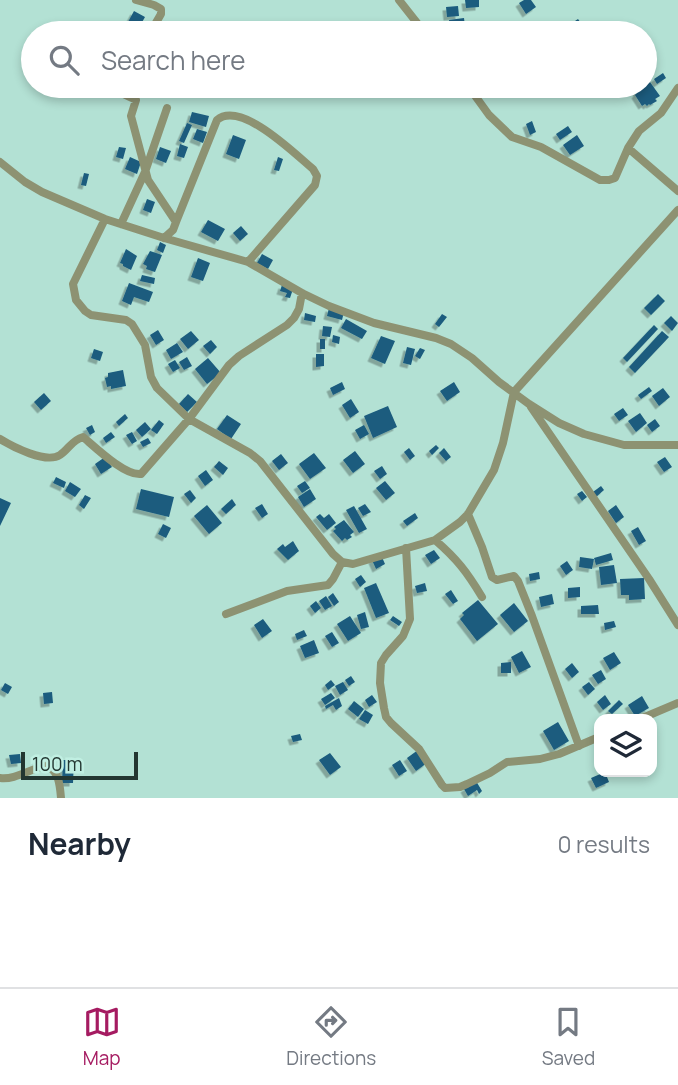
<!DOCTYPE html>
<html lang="en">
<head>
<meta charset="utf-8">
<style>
	:root { --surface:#fff; --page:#f2f2f3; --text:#1f2937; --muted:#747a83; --line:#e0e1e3; --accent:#a51b61 }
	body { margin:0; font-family:Manrope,sans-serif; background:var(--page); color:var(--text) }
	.controls { position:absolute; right:21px; bottom:21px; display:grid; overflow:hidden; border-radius:14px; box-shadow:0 4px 10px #0003 }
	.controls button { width:63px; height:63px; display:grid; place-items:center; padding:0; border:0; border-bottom:2px solid var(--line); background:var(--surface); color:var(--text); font:35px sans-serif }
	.scale { position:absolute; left:21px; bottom:18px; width:117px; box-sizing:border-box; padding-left:7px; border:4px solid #233631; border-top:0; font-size:19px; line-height:24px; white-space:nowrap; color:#233631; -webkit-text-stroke:5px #c0efe2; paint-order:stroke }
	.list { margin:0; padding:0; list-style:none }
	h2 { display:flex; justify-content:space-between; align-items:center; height:91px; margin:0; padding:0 28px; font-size:30px }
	h2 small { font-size:23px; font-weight:400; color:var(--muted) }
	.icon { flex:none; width:38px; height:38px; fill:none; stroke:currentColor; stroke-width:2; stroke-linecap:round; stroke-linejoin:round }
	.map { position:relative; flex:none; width:678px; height:798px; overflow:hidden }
	.search { position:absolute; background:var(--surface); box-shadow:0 4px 10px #0003; left:21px; right:21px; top:21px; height:77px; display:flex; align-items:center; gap:18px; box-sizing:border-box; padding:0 24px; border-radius:38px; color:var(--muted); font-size:26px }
	.sheet { height:189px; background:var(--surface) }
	nav { display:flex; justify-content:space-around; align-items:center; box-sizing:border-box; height:98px; border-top:2px solid var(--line); background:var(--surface); font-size:19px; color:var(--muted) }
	nav a { display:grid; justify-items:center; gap:4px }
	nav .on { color:var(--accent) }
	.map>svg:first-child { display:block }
	.building { fill:#1b5c7e; filter:url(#shadow) }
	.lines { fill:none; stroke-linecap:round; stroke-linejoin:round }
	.minor { stroke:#8d9272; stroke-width:8 }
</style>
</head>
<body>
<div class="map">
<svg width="678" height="798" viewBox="0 0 678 798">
	<defs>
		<filter id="shadow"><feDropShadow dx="-3.5" dy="3.5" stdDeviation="0" flood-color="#0004"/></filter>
	</defs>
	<rect width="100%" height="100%" fill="#b3e1d4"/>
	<path class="building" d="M465 0H479V7L466 8Z
		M524 0H531L536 7 526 14 519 3Z
		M458 6 459 16 447 17 446 7Z
		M134 11 145 17 136 33H122Z
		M464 18 465 26 450 27 449 20Z
		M578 19 588 33H583L575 21Z
		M375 24 378 29 370 33 367 29Z
		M663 73 666 78 657 84 654 79Z
		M650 82 660 96 655 99 657 101 650 105 649 104 647 106 645 104 642 106 635 95 637 93 636 91 639 89 637 86H645Z
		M137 86H161L159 93Z
		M192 112 209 116 206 127 189 122Z
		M532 121 536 132 530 135 526 124Z
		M187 123 192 125 184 143 179 141Z
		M568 126 572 132 560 140 556 134Z
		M197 129 207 132 203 143 193 139Z
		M233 135 246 140 239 159 226 154Z
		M577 135 584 146 570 155 563 145Z
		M180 144 188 147 184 158 177 156Z
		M119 147 126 148 123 159 116 157Z
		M160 147 171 151 166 163 156 159Z
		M130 157 141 162 137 174 125 169Z
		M278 157 283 159 279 171 274 170Z
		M84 173 89 174 86 186 81 185Z
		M147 199 155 202 151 213 143 210Z
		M208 220 225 229 218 241 201 232Z
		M241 226 248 234 240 241 233 233Z
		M160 242 166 245 163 253 157 250Z
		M126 249 137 256 131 270 123 266V264L120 263Z
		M150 251 162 255 155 272 146 269 147 266 143 264Z
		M262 254 273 260 268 269 257 263Z
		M198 258 210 263 203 281 191 277Z
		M142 275 155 278 154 284 140 281Z
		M129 283 153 292 149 302 134 297 131 305 122 301Z
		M282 285 293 289 290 298 285 297 287 293 280 291Z
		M658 294 665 301 651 315 644 308Z
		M329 308 344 312 342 320 327 316Z
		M305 313 316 316 315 322 304 320Z
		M442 314 447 317 439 327 435 324Z
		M671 316 678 323 672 331 664 323Z
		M346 319 367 331 362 339 341 328Z
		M654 325 658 329 627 362 623 358Z
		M323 326 332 327 330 337 322 336Z
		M158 330 164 340 156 345 150 335Z
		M191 331 199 340 188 349 180 339Z
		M662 331 669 337 635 373 629 367Z
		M333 335 340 337 339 344 332 342Z
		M381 336 395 341 385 364 371 358Z
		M320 339H325V349H320Z
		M211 340 217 347 210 354 203 346Z
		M177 343 183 352 171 359 166 350Z
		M407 347 415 349 411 365 403 363Z
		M420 348 425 350 420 359 415 356Z
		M94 349 103 352 100 361 91 358Z
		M316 354H324V366L316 367Z
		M187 357 192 366 184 370 179 362Z
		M208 358 221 373 207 384 195 369Z
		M175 360 180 368 173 372 168 364Z
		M123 370 126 386 111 389V386L107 387 105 378 108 377V373Z
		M342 382 345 389 333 395 330 388Z
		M454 382 460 392 447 401 440 391Z
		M649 387 652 391 641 399 638 395Z
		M663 388 670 397 659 406 652 396Z
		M44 393 51 401 41 410 34 402Z
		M188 394 197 402 187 412 179 404Z
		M351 399 359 412 350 418 342 405Z
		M388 406 397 427 373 438 364 416Z
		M623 408 628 415 619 421 614 414Z
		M640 413 647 423 636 432 628 421Z
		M125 414 128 418 119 426 116 422Z
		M227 415 241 424 231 439 217 429Z
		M655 419 660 426 652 432 647 425Z
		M159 420 164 424 157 434 151 430Z
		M145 422 151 429 142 437 136 430Z
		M92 425 95 432 90 435 86 428Z
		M364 425 369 434 360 439 355 430Z
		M111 432 115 437 106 443 103 438Z
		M132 432 137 441 132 444 126 435Z
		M148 438 151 443 143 447 140 442Z
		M436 445 439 448 432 455 429 451Z
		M409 448 415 456 410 460 404 452Z
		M444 448 451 457 446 461 439 453Z
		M355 451 365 464 353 473 343 460Z
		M314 453 326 468 310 479 299 464Z
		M281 454 288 463 279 470 272 461Z
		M105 457 112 467 101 474 95 464Z
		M665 457 672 467 664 472 657 462Z
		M219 461 228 468 223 475 214 467Z
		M382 466 387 474 380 479 374 471Z
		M206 470 213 480 205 486 198 476Z
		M56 477 66 482 64 488 53 483Z
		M305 481 310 488 302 493 297 486Z
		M385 481 395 493 386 500 376 488Z
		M70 482 81 489 75 497 65 491Z
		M601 486 604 490 596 497 593 492Z
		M141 489 174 497 169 517 136 509Z
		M310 489 316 499 304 507 298 497Z
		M190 490 196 498 191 503 184 494Z
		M582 491 587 497 582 501 577 494Z
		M85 495 91 498 84 509 79 505Z
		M0 498 11 503 0 526Z
		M232 499 236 505 226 514 221 509Z
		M262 504 268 514 262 518 255 508Z
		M365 504 371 512 363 516 358 508Z
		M207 505 222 523 209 534 194 516Z
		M616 505 624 517 616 523 608 511Z
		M354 506 367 529 359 533 346 510Z
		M415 513 418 518 407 526 403 521Z
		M320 514 324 518 329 514 336 523 327 530 316 517Z
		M344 520 354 532 350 535 352 537 347 540 345 538 342 541 333 531 336 529 334 527Z
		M163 524 171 528 166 538 158 534Z
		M638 527 646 541 639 545 631 531Z
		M293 541 299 551 288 560 277 549 283 544 285 547Z
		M434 550 440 558 431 564 425 555Z
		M611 553 613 560 596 565 594 558Z
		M381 555 385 564 376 569 372 560Z
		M580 557 594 559 592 569 579 567Z
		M567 561 573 570 566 575 560 566Z
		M614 565 617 583 601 585 599 567Z
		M539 572 540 579 530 581 529 574Z
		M361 575 366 582 360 587 355 579Z
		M644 578 645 599 629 600V595H621L620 579Z
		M376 583 389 613 376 618 364 588Z
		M425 583 427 591 417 593 415 586Z
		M580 587V597L568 598V588Z
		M451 590 458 601 453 604 445 594Z
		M333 593 339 602 334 606 328 597Z
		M552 594 554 604 541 607 539 597Z
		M326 596 332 606 325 610 319 601Z
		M478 600 498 624 477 641 460 619 464 615 462 613Z
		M316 601 321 608 315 613 310 606Z
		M514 603 528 621 514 632 500 615Z
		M598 605 599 614H581V606Z
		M365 612 369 627 361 629 357 615Z
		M350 616 361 633 348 641 337 624Z
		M393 616 402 622 399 626 390 620Z
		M263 619 272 631 262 638 254 625Z
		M614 621 616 627 605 630 604 623Z
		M304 630 307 636 297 640 295 634Z
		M332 632 339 643 332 647 325 636Z
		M314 640 319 653 305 658 300 646Z
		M522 651 531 667 519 673 511 657Z
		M614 652 621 663 610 670 603 658Z
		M511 662V673H501V663Z
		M572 663 579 672 572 678 565 669Z
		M601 670 606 679 598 684 592 675Z
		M351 676 355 682 349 686 345 680Z
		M331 680 335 685 328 690 325 685Z
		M343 682 348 690 340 695 335 686Z
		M589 682 595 689 588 695 582 687Z
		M5 683 12 687 8 694 1 690Z
		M52 692 53 703 44 704 43 693Z
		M331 693 335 698 325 705 321 699Z
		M372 695 377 702 369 707 365 700Z
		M605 695 611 704 603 710 597 702Z
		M642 696 649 708 635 716 628 705Z
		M339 698 342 706 336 710 333 705 326 709 325 706Z
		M619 700 623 704 612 714 608 711Z
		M354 701 364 709 358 717 348 709Z
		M365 710 373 715 368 724 359 719Z
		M558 722 569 741 554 750 543 731Z
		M300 734 302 740 293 742 291 736Z
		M418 750 427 763 416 771 407 758Z
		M330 753 341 767 330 775 319 760Z
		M20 754 21 763 11 764 9 755Z
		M63 760H74L73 783H62Z
		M400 760 407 771 399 776 392 765Z
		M605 772 609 782 596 788 591 778Z
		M476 781 482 791 479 794 477 790 468 796 464 789Z"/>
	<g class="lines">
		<path class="minor" d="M136 0 154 5 161 9V14L150 33
			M399 0 425 33
			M121 86 119 88 121 93 136 100 131 116 148 180 176 222 173 230 164 238
			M468 86 489 115 512 137 541 147 600 180H609L615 178 628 148 639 131 661 113 678 88
			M628 148 678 191
			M0 162 25 182 42 192 105 219 164 238 248 262 302 293 329 306 374 323 436 338 451 344 472 358 499 382 529 404 559 423 584 434 624 445H678
			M105 219 73 284 76 300 85 311 91 315 126 320 132 324 145 345 151 377 157 388 189 419 250 453 260 461 333 554 342 562 353 564 435 540 460 522 468 514 494 470 503 443 514 392 678 210
			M176 222 217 120C241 100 295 154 313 169L317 176 315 185 248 262
			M121 224 145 172 167 108
			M531 407 649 579 678 625
			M0 439C13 447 46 464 60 455 69 449 72 440 83 437 96 448 125 476 141 474L189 419 229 365 239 356 287 325 294 318 299 309 302 293
			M468 514 482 547 492 577 497 580 514 576 518 581 532 616 579 746
			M435 540C457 559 467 572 482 597
			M406 548 410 619 403 636 386 655 381 663 380 683 384 708 386 717 391 723 419 749 442 785 445 788 460 787 467 784 490 773 507 762 540 759 559 754 599 737
			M226 614 287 591 328 585 333 579 342 562
			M640 719 678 703
			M0 778C17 780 30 768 47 766 59 771 60 786 61 798"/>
	</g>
</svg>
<div class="controls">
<button><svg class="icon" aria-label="layers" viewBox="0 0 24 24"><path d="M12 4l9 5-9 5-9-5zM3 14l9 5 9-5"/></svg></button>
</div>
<div class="scale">100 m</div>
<div class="search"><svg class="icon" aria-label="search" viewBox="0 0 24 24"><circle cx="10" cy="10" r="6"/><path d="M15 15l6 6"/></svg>Search here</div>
</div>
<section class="sheet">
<h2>Nearby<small>0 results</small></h2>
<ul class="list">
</ul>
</section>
<nav>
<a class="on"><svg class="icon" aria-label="map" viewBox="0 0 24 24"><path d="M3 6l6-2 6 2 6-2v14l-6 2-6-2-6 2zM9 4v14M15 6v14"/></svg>Map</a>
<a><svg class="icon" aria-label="directions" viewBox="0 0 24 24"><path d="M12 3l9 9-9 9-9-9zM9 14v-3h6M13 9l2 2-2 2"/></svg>Directions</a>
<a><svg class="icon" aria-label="saved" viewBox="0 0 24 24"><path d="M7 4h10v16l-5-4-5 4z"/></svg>Saved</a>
</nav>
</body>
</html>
